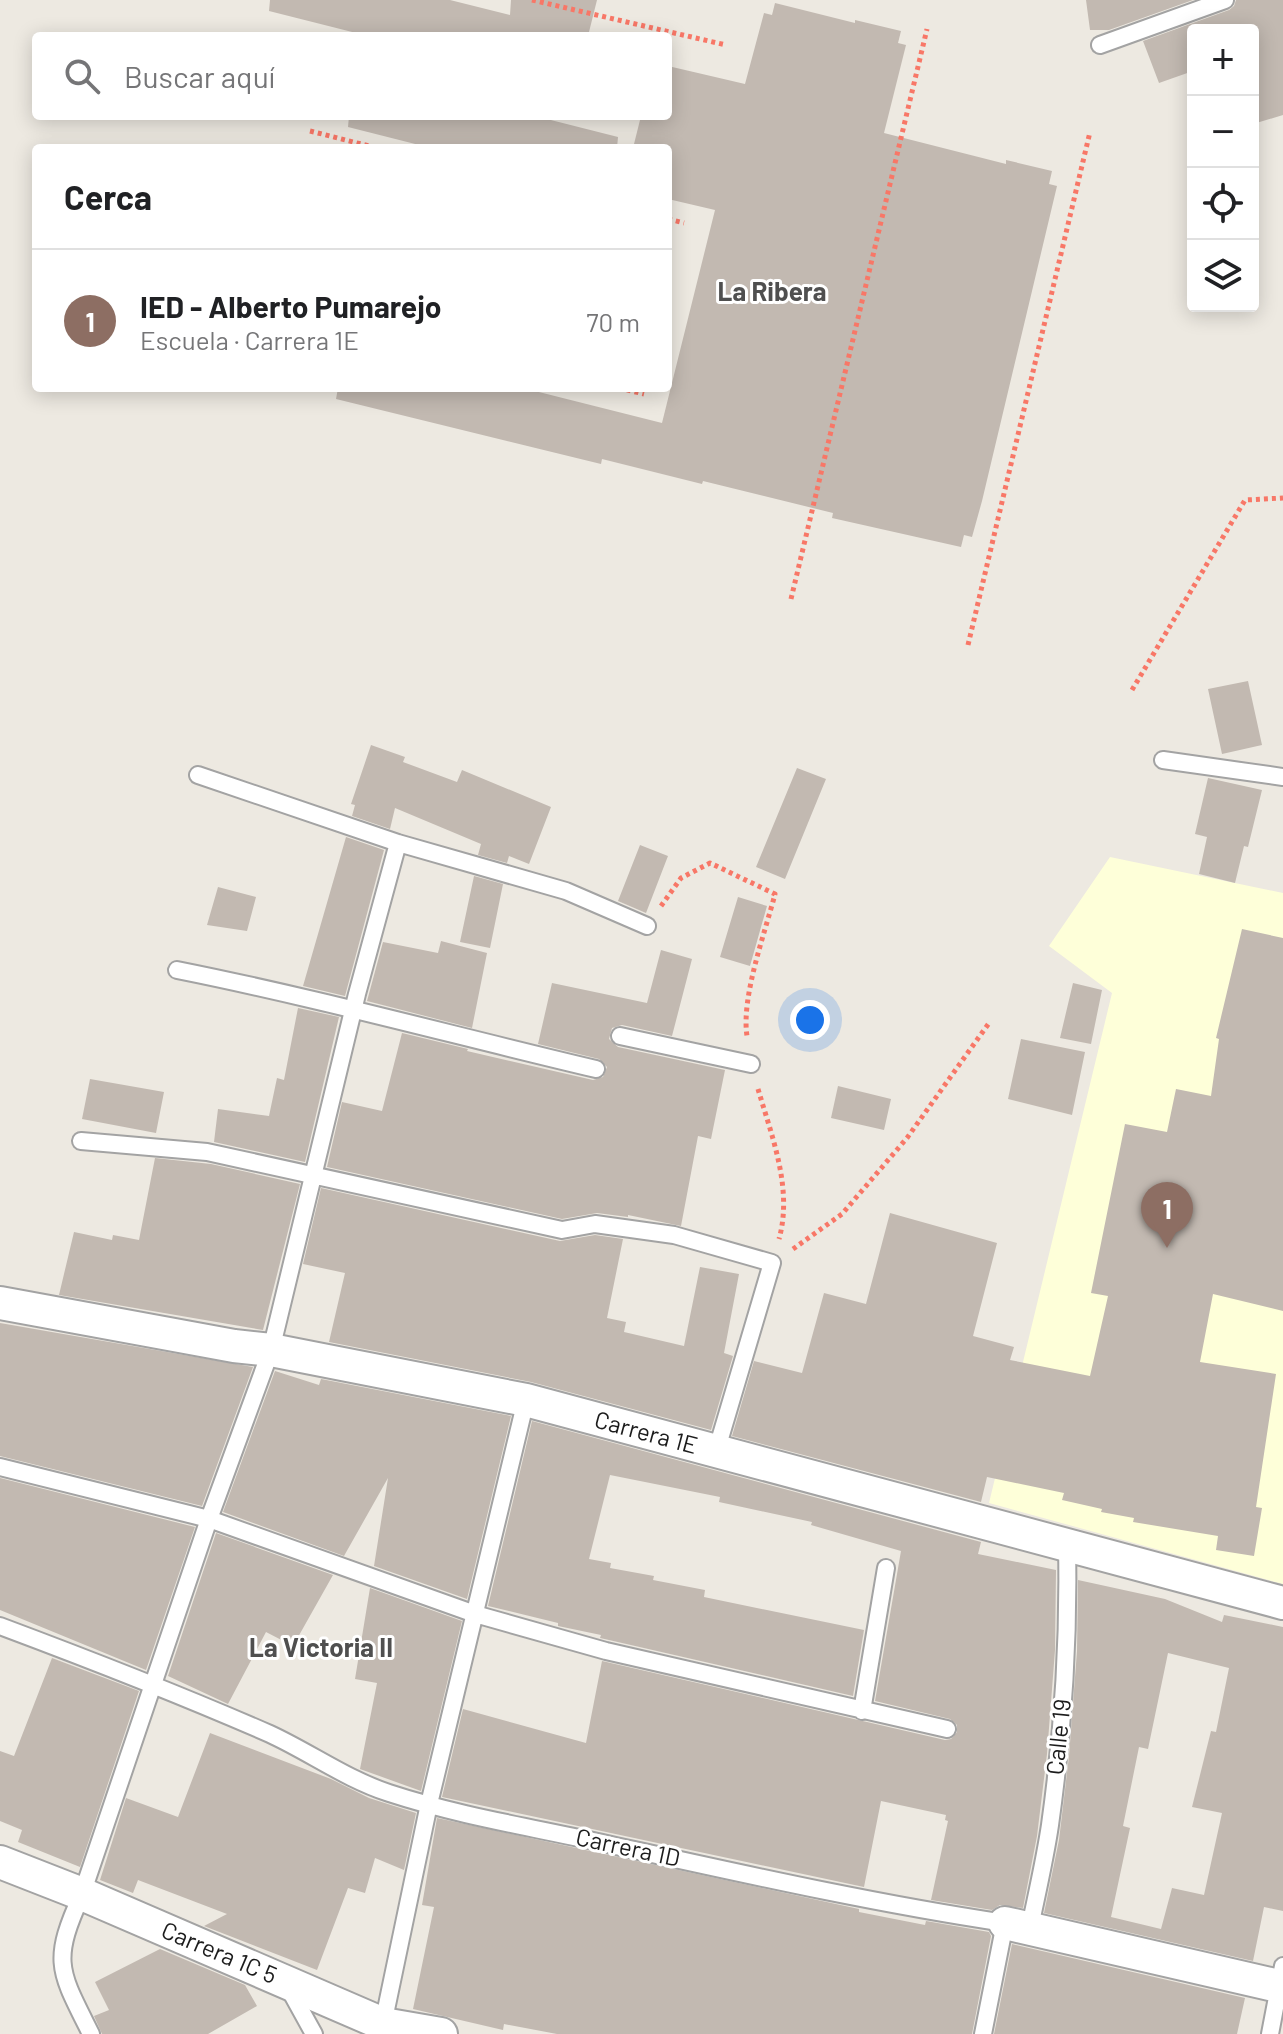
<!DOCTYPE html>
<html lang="es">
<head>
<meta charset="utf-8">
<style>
	:root { --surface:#fff; --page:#f2f2f2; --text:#202124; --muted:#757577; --line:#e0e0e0; --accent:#1a73e8 }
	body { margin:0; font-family:Barlow,sans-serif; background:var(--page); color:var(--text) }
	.controls { position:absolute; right:24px; top:24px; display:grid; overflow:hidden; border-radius:8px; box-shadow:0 4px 20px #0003 }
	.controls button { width:72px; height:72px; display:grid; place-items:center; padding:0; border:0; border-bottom:2px solid var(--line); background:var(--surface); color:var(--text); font:40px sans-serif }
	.you { position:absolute; left:810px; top:1020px; width:28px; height:28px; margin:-20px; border:6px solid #fff; border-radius:50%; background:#1a73e8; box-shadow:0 0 0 12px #1a73e833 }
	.badge { display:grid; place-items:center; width:52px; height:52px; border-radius:50%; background:var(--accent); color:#fff; font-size:26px; font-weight:700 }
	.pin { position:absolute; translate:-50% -66px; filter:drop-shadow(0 2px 4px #0008) }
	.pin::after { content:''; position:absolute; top:42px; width:28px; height:24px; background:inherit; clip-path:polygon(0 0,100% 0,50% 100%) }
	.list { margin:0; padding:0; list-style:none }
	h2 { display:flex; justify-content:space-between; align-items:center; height:104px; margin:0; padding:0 32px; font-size:34px }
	h2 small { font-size:26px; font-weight:400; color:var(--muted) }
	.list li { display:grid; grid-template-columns:52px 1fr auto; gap:24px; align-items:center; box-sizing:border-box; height:144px; padding:0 32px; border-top:2px solid var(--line) }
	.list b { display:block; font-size:30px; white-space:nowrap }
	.list p { margin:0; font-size:26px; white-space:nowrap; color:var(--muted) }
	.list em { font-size:26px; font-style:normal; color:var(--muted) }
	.icon { flex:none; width:44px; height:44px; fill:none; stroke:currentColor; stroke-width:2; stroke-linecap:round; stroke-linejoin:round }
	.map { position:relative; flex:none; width:1283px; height:2034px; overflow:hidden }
	.search { position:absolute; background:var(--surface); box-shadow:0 4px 20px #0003; left:32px; top:32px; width:640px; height:88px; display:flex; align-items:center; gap:20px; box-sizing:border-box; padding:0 28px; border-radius:8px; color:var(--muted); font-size:30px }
	.panel { position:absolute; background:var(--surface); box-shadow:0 4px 20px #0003; left:32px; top:144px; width:640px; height:248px; border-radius:8px }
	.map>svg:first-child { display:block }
	.education { fill:#feffd9 }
	.building { fill:#c2b9b1; fill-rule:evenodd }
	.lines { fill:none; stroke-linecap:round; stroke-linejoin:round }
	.service-casing { stroke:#a3a3a3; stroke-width:20 }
	.minor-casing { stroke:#a3a3a3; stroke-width:36 }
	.path { stroke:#f87767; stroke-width:5; stroke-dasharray:4 4; stroke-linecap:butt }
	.service { stroke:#fff; stroke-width:16 }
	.minor { stroke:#fff; stroke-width:32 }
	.labels { text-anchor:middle; stroke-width:6; stroke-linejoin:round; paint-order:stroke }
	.street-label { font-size:24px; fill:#1c1c1c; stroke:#fff }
	.neighbourhood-label { font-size:26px; font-weight:bold; fill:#4f4f4f; stroke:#fff }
</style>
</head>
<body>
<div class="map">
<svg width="1283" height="2034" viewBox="0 0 1283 2034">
	<rect width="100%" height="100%" fill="#ede9e1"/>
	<path class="education" d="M1110 857 1283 893V1584L989 1503 1112 993 1049 946Z"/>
	<path class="building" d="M270 0H450L510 15 511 0H597L588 36H368L269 11Z
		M1086 0H1193L1109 30H1090Z
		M1236 0H1283V115L1253 124V30H1193V71L1159 83 1143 41 1229 10 1234 6Z
		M775 3 855 23V20L901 31 898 43 906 45 884 133 1006 164V160L1052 171 1049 184 1057 186 982 501 972 537 964 535 961 547 832 518 833 513 703 481 702 484 602 459 601 464 336 399 338 388H523L662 423 715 210 668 199V148H633L641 116H668V66L745 84 764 13 772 15Z
		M349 116H535L618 137 617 148H431L348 127Z
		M1248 681 1262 745 1222 754 1208 689Z
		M371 745 405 757 403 762 457 782 462 770 551 807 529 864 509 856 507 863 478 855 481 844 395 808 390 829 352 816 355 805 351 804Z
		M797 768 826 779 785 879 756 867Z
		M1208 778 1262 790 1248 847 1244 846 1235 883 1199 874 1207 837 1195 834Z
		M346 837 384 850 345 996 303 986Z
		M640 845 668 856 646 913 618 901Z
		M474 876 503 884 490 948 460 942Z
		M218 887 256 897 247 931 207 925Z
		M738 897 767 906 750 966 720 957Z
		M1242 929 1283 938V1311L1213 1294 1200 1362 1276 1374 1256 1507 1262 1508 1254 1556 1216 1550 1218 1536 1133 1522 1134 1518 1101 1512 1102 1509 1062 1500 1064 1493 987 1477 981 1502 732 1436 754 1361 802 1373 824 1293 866 1304 890 1213 997 1243 973 1336 1014 1347 1010 1360 1090 1376 1108 1296 1091 1293 1125 1124 1167 1132 1176 1089 1211 1096 1219 1039 1216 1038Z
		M441 941 487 953 472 1028 367 1001 383 942 438 953Z
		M661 950 692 959 672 1036 622 1025 612 1028 609 1039 618 1047 725 1070 711 1139 698 1136 681 1226 628 1215V1217L597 1213 562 1219 327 1167 342 1102 382 1111 402 1033 468 1049 467 1051 593 1080 603 1077 607 1067 599 1059 538 1044 552 983 647 1003Z
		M1073 983 1102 990 1091 1044 1060 1038Z
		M298 1008 339 1017 305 1162 214 1142 218 1109 269 1116 277 1078 284 1080Z
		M1021 1039 1085 1052 1072 1115 1008 1099Z
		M90 1079 164 1092 156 1133 82 1119Z
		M838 1086 891 1099 884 1130 831 1118Z
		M155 1158 211 1164 300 1184 263 1330 59 1295 74 1232 112 1240 113 1235 139 1240Z
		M321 1188 560 1241 595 1235 623 1239 607 1318 626 1322 624 1332 684 1346 700 1267 739 1274 724 1353 733 1356 711 1430 531 1382 329 1342 345 1273 303 1264Z
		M0 1323 253 1367 202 1506 0 1456Z
		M275 1371 319 1385 321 1379 511 1416 467 1599 374 1566 388 1478 344 1556 223 1512Z
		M532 1421 981 1542 978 1554 1056 1570 1055 1650 1047 1754 1037 1836 1023 1908 1000 1905 992 1910 931 1900 948 1821 945 1820 946 1815 881 1801 864 1887 442 1797 463 1709 586 1743 602 1661 945 1740 951 1739 957 1732V1725L950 1719 875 1701 901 1551 811 1525 812 1522 719 1502 720 1497 610 1475 589 1559 611 1563 610 1568 654 1576 653 1580 705 1590 704 1597 864 1630 853 1696 609 1640 600 1638 601 1635 558 1626V1623L488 1606Z
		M0 1478 195 1527 146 1670 0 1610Z
		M216 1533 333 1575 293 1646 266 1632 228 1704 168 1676Z
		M1078 1580 1165 1599 1222 1622 1224 1615 1283 1627V1911L1264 1907 1253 1961 1044 1913 1059 1840 1069 1756 1077 1651ZM1168 1653 1229 1668 1216 1732 1211 1731 1192 1807 1222 1813 1204 1895 1172 1888 1161 1929 1111 1917 1130 1828 1123 1826 1139 1747 1148 1749Z
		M370 1588 462 1621 421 1791 360 1769 377 1683 355 1679Z
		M52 1658 139 1691 80 1867 18 1842 22 1830 0 1821V1751L14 1756Z
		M210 1733 331 1779 369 1798 416 1813 404 1870 375 1858 365 1893 348 1888 317 1970 204 1926 227 1914 138 1880 133 1893 100 1880 126 1798 178 1817Z
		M437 1818 859 1909V1912L925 1925 926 1921 989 1932 991 1936 972 2034H557L504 2024 503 2030 413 2009 434 1907 422 1905Z
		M1012 1944 1245 1998 1237 2034H994Z
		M160 1949 245 1985 257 2006 208 2034H102L94 2016 109 2010 95 1982Z"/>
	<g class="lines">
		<g class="service-casing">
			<path id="service" d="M1100 45 1225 0
				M1163 760 1283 777
				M198 775 398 843 566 891 647 926
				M177 970C317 998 456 1036 596 1069
				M620 1036 751 1064
				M81 1141 207 1152 562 1230 595 1224 674 1235 772 1263 716 1452
				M0 1467 209 1519 475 1614 606 1651 947 1729
				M0 1626C91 1660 181 1695 270 1734 311 1753 346 1779 389 1793 459 1816 535 1828 607 1844 739 1873 871 1903 1005 1923L983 2034
				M862 1711 886 1568
				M1030 1927C1037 1893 1045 1859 1050 1825 1063 1732 1069 1639 1067 1546
				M288 1987 314 2034
				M383 2024 429 1804 526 1400
				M91 2034C59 1970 51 1962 82 1894L209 1519 271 1350 357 994 398 843
				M1270 2034 1283 1966"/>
		</g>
		<g class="minor-casing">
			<path id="minor" d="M0 1303 234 1346 271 1350 526 1400 1283 1603
				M0 1862 82 1894 383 2024 441 2034
				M1005 1923 1283 1987"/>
		</g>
		<path class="path" d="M532 0 726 45
			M310 131 377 148
			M668 219 684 223
			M619 388 644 394
			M791 599 927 29
			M968 645 1090 132
			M1132 690 1245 500 1283 498
			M661 906 681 878 710 863 775 894C765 933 741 997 747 1036
			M758 1089C772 1137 793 1189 779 1239
			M793 1249 842 1214 907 1138 989 1023"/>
		<use href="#service" class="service"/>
		<use href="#minor" class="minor"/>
	</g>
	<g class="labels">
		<g class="street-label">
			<text transform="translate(646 1433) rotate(15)" y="8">Carrera 1E</text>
			<text transform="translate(1059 1737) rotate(-84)" y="8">Calle 19</text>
			<text transform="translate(628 1848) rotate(12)" y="8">Carrera 1D</text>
			<text transform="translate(219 1953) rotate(23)" y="8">Carrera 1C 5</text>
		</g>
		<g class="neighbourhood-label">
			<text x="772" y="301">La Ribera</text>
			<text x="321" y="1657">La Victoria II</text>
		</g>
	</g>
</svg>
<div class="controls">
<button>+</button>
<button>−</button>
<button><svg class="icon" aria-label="locate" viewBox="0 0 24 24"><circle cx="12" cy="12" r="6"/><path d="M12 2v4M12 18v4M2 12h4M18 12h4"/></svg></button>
<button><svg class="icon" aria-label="layers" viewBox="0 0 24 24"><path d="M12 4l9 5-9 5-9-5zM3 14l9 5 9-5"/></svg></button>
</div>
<div class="you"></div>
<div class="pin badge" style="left:1167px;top:1248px;background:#8d6e63">1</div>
<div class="search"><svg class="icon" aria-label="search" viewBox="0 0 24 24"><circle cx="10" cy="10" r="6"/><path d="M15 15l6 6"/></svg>Buscar aquí</div>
<section class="panel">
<h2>Cerca<small></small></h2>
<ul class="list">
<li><span class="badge" style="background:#8d6e63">1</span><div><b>IED - Alberto Pumarejo</b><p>Escuela · Carrera 1E</p></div><em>70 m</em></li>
</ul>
</section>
</div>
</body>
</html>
